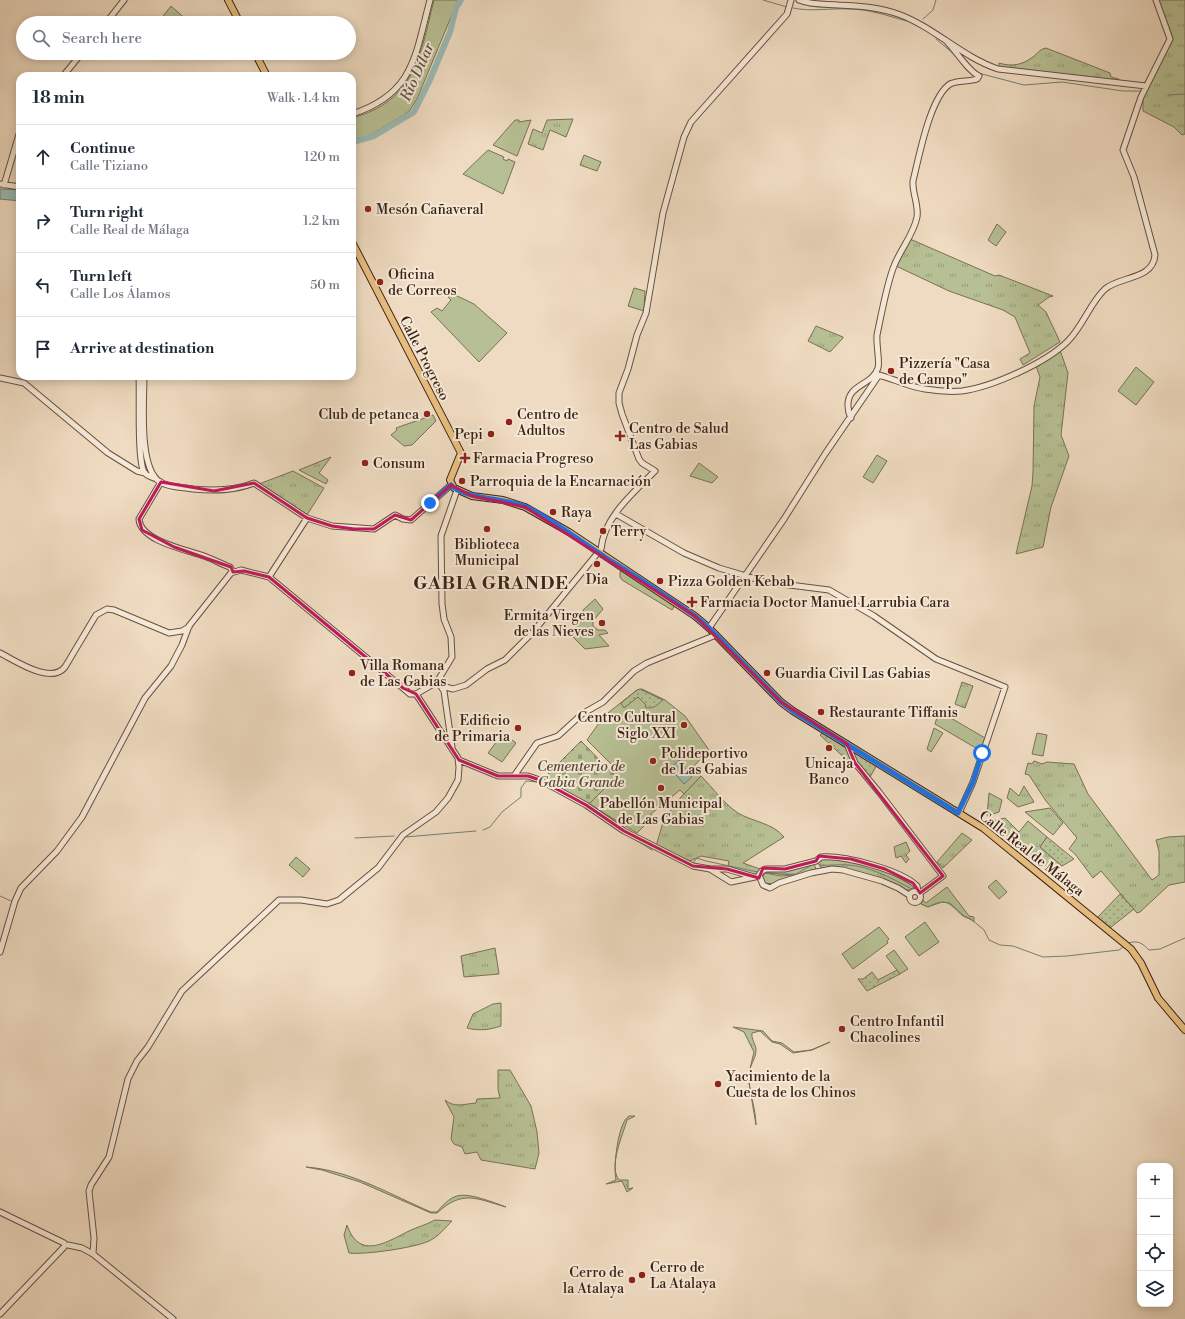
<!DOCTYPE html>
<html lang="en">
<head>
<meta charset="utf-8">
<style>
	:root { --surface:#fff; --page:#f2f2f3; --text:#1f2937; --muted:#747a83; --line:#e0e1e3 }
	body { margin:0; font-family:"Libre Bodoni",serif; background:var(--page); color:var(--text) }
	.controls { position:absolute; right:12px; bottom:12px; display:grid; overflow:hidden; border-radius:8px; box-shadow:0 2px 10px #0003 }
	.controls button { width:36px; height:36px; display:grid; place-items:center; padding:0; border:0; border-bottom:1px solid var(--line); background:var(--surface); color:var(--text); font:20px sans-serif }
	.stop { position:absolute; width:12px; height:12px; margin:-9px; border:3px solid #1a73e8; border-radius:50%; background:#fff }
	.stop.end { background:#1a73e8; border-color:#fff; box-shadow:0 1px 4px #0008 }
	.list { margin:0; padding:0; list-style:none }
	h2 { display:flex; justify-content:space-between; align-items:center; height:52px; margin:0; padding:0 16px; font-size:17px }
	h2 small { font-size:13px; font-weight:400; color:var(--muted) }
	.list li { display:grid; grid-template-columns:26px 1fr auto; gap:12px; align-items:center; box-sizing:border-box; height:64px; padding:0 16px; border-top:1px solid var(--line) }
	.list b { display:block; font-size:15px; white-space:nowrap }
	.list p { margin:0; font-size:13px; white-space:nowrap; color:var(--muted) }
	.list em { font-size:13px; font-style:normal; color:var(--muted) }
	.icon { flex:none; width:22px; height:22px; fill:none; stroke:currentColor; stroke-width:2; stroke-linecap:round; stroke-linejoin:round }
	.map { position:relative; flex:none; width:1185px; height:1319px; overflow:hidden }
	.search { position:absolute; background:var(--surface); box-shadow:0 2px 10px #0003; left:16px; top:16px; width:340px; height:44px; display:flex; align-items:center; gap:10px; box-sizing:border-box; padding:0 14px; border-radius:22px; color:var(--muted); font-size:15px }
	.panel { position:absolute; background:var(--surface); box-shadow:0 2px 10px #0003; left:16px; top:72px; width:340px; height:308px; border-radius:12px }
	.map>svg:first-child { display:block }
	.grass { fill:url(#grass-tufts); stroke:#797154 }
	.cemetery { fill:url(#cemetery-stones); stroke:#797154 }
	.park { fill:#b7c094; stroke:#797154 }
	.garden { fill:url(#garden-dots); stroke:#797154 }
	.water { fill:#9abbb5; stroke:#747e75 }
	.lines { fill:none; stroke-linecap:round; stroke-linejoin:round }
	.stream { stroke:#747e75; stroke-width:1 }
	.river { stroke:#9abbb5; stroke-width:6 }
	.minor-casing { stroke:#68503f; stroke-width:7 }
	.major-casing { stroke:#3b2214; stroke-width:8 }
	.minor { stroke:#f5e8d7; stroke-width:5 }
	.major { stroke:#e8be80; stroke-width:6 }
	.route { stroke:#1a73e8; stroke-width:5 }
	.marked { fill:none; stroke:#c2185b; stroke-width:3; stroke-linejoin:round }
	.poi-dot { fill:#8f2418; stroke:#f5e8d7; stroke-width:1.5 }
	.labels { text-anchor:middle; stroke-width:4; stroke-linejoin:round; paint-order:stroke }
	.poi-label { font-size:14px; fill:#3b2214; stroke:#f5e8d7; text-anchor:start }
	.street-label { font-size:14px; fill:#3b2214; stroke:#f5e8d7 }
	.park-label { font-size:14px; font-style:italic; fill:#5a4a34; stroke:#f5e8d7 }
	.water-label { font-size:15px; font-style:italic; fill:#585044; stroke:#f5e8d7 }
	.district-label { font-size:18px; font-weight:bold; letter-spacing:1px; fill:#3b2214; stroke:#f5e8d7 }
</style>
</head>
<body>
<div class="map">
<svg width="1185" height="1319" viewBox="0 0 1185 1319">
	<defs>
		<pattern id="grass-tufts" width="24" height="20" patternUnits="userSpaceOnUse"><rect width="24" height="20" fill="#b7c094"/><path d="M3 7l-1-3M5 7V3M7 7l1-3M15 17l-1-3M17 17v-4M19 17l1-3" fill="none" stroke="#969c78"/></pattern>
		<pattern id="cemetery-stones" width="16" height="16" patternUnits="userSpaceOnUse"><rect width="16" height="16" fill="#b7c094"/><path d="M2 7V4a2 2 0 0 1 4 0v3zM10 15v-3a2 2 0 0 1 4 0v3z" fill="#969c78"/></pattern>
		<pattern id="garden-dots" width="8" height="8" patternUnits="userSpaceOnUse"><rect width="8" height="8" fill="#b7c094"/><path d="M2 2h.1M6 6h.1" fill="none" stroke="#969c78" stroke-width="1.8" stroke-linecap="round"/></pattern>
	</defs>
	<rect width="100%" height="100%" fill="#efdbc1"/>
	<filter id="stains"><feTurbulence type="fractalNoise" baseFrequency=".005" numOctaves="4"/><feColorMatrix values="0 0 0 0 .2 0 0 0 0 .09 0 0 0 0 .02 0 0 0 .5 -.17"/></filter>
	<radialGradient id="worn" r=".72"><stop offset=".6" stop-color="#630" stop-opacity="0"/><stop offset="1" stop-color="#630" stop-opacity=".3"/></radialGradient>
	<path class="grass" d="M1159 0H1185V134L1182 135 1174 127 1143 111V98L1173 39Z
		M1046 48 1110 73 1111 77 1119 79V81L999 67V63C1012 67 1022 65 1033 57 1038 53 1040 49 1046 48Z
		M573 119 566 137 550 130 543 150 528 144 533 129 542 133 547 120Z
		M584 155 601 162 597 171 580 165Z
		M910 239 995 276 999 275 1053 296 1049 297 1038 305 1046 312 1060 342 1023 365 1020 359 1030 353 1015 317 1003 310 949 291 896 266Z
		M816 326 843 337V338L830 352 808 341Z
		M1060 350 1068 373 1061 435 1069 456 1051 507 1043 547 1016 554 1032 486 1033 472 1034 406 1040 377 1036 366Z
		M331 457 319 473 328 480 326 484 299 470Z
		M293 471 324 488 307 515 259 484Z
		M962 682 973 686 965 708 955 704Z
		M934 728 943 733 931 752 927 749Z
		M1034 761 1042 764 1047 762 1074 764 1088 794 1152 880 1159 875V851L1156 840 1168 837 1185 836V882L1169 885 1140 912 1137 913 1101 871 1093 878 1075 854 1069 849 1077 838 1046 801 1029 775 1025 774 1028 763 1032 764Z
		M701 776C713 788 724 804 738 813 753 822 773 823 784 837L743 863 760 869 757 875 728 867 729 861 701 856 690 861 656 846 664 819 681 797Z
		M1024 786 1034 802 1018 807 1007 798 1010 788 1019 796Z
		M989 793 1002 800 999 812 987 816Z
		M1050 808 1063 823 1053 835 1025 812Z
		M1005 818 1019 832 1028 821 1047 837 1040 847 1062 866 1050 873 989 825 992 821Z
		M962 833 972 840 943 868 937 862Z
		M906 842 910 851 906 855 909 859 906 863 901 856 896 858 894 847Z
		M823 859 850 860 890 873 915 887 906 891 870 876 822 869 818 863Z
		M814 863 816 870 794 876 793 875 765 873 763 875 761 873 768 870Z
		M495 948 499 974 464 977 461 956Z
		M501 1003V1026C489 1030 479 1031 467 1028L473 1014 493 1004Z
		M733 1027 763 1031 772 1041 782 1043 794 1052 811 1050 830 1042 812 1050 793 1053 780 1044 772 1042 760 1031 752 1033C751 1040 756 1044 756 1050 756 1059 749 1066 749 1075 748 1090 756 1108 756 1125L748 1077 754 1052 744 1032Z
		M498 1070H510L531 1106 537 1132 539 1153 535 1169 481 1160 477 1152 465 1154 462 1147 454 1144 451 1139 454 1117 445 1100C454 1108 464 1104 476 1103L477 1099 500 1098 498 1089Z
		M629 1116H635L627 1120C623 1135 608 1166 619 1180H628V1189L633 1188 627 1192 622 1181 606 1184 616 1180C613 1167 618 1122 629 1116Z
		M306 1167C350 1170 391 1195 431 1212H437C442 1206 449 1198 457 1196 468 1192 495 1203 506 1207 477 1199 463 1189 437 1213H431L360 1182 322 1170Z
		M435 1220 452 1221C445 1228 438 1237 429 1241 414 1248 364 1255 349 1253L344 1235 347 1225C359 1260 385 1243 409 1231 417 1227 426 1225 435 1220Z"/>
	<path class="cemetery" d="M581 741 616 777 589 804 543 779Z"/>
	<path class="park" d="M434 0H458L417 99 410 110 404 115 352 146V118C415 101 420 56 434 0Z
		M171 6 190 23H162L160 20Z
		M515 120H519V122L531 120 517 156 493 145Z
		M488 150 504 157 503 159 507 161 508 159 515 162 503 194 463 174Z
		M997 224 1006 232 996 246 988 240Z
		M634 288 645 291 644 311 628 306Z
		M451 293 474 304 507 333 479 362 431 312 437 308 442 311 451 300 448 297Z
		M1136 367 1154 382 1136 405 1118 391Z
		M433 415 436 421 412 445 404 446 391 435 397 430 396 428Z
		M877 455 887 461 873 483 863 477Z
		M699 463 718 477 712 483 690 476Z
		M622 570 675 605 672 610 622 580 620 577V572Z
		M595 599 603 609 593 621V626L598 630H605L608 633 599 635 609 646 585 649 572 636 584 613 583 610Z
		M642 689 665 700 685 716 709 750 694 766V769L701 776 684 794 680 790 651 814V819L637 833 589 804 616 777 613 773 617 770 587 740 604 716 637 690Z
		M939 711 985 738 981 751 935 724Z
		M503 733 516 743 502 762 488 753Z
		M1037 733 1047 735 1043 756 1032 754Z
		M296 857 310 869 303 877 289 865Z
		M765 873 781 876 794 875V876L779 880 773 884 765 883 762 878Z
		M996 880 1007 892 999 899 988 887Z
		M947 887 969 916 974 917V922C971 919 967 918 963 916 949 904 948 897 928 907L921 904 923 900 926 903Z
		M925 922 939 942 919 956 905 937Z
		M879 927 889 939 887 941 888 943 853 969 842 954Z
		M894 950 908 969 900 974 886 956Z"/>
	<path class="garden" d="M640 689 663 700C657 705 653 710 645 707L646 705 638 697 624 708 621 703 637 690Z
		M825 731 878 763 869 779 855 763 851 764 820 735Z
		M1047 837 1074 859 1062 866 1040 847Z
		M1120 894 1134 909 1110 928 1097 918Z
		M897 970 900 974 867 991 858 979H863L872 972 878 980Z"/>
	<path class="water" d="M0 189 20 190V201L0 199Z
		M679 760 692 777 684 784 670 768Z"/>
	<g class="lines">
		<path class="stream" d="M763 0 787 7
			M793 8C811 12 830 8 849 9 870 9 887 16 907 21
			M923 19 933 10 936 0
			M936 39 954 54
			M978 73 1024 85 1062 82 1123 91H1141
			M1169 95 1185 94
			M603 820 652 850
			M483 830 490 827 502 812 521 797V788L526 781 538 782
			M405 837 476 831
			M355 838 394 836
			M693 863 697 858 706 861 758 872
			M819 865C829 866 838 864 848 865 869 866 891 878 910 888
			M765 872 780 874H796L812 865
			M0 896 11 901
			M921 904 928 907 942 902 950 903 964 916 971 919 984 930 989 940 1000 945 1013 946 1043 957 1067 956 1119 950 1124 946
			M1128 943C1138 940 1142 943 1149 950L1160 949 1185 938"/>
		<path class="river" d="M352 144 356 141 374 136 414 112 429 82 450 32 456 8 461 0"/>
		<g class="minor-casing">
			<path id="minor" d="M799 0C811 5 825 4 838 5 859 6 878 7 898 14 934 27 962 57 998 69L1146 86
				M106 23 124 0
				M63 76 82 53
				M352 114C414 94 415 56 430 0
				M0 184 20 187
				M4 185 20 131
				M139 376C140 393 137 460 144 472 146 476 150 476 154 478
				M144 376C144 401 138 468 160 482 170 488 183 487 193 489 214 491 234 491 254 483L307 518 332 526 374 529 395 515 403 519 411 520 451 485
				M0 378 24 383 108 453 137 471 145 473
				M851 418C849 414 848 410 848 406 847 384 872 386 878 368 880 362 876 344 877 335 881 316 887 283 894 266 900 250 914 234 917 217 919 205 912 193 913 181 919 157 930 97 950 84 958 80 969 82 977 79L979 76C968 71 957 52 948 43
				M161 482 139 519C140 541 187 550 204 556 213 559 221 564 230 567L233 572
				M616 514 684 553 719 568 766 582 829 590 874 616 936 659 1005 687 973 782 959 813
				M269 577 307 518
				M709 628 784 519 825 454 879 375C894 379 909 387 925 389 937 391 950 392 962 391 992 387 1046 363 1068 341 1083 326 1090 303 1105 289 1120 276 1153 280 1155 255L1134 177 1123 150 1141 97 1170 39 1156 0
				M0 653C16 661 51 685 65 667L96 615 107 609 114 610 169 633 182 631 189 627
				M437 682 452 657 451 637 444 619 442 604 441 536 457 490
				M440 685 444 691 452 747
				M442 686 453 689 466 685 487 669 505 660 533 632 601 549C604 517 633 493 655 471L642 463 639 459 622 414 619 403V393L628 369 637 335 646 313 663 213 684 137 691 122 787 14 791 0
				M416 694 437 682
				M847 744 855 763 879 792 943 876 920 893
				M459 760 498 776H528L540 780 586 805 624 831 693 866 710 869H727L754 877
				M514 776 537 743 558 736 582 714 603 702 634 671 647 663 716 635
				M710 869 731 882 755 877
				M909.5 897a5.5 5.5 0 1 1 11 0a5.5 5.5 0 1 1-11 0Z
				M909 895 898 888 882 881 843 870 832 869 811 873 779 883 770 888 763 885 759 875 762 871 766 869H785L816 861 821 857C844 855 901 870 917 886L918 891
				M0 952 15 901 21 888 57 851 82 817 145 698 171 666 182 645 189 626 231 573 241 570 269 577 403 688 410 694H416
				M0 1212 64 1243
				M68 1245 82 1248 93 1254 173 1319
				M93 1254 94 1238 89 1191 91 1185 109 1157 128 1079 137 1061 148 1047 182 991 279 900H301L327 904 339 900 378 868 403 835 436 812 448 798 458 780 459 767 458 758 416 694
				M0 1314 64 1247"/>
		</g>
		<g class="major-casing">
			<path id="major" d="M228 0 240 23
				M255 53 267 76
				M352 242 461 453 450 480 454 488 472 496 503 500 525 507 569 532 695 616 709 628 781 702 793 711 983 828 1131 949 1141 963 1158 998 1185 1030"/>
		</g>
		<use href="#minor" class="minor"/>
		<use href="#major" class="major"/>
	</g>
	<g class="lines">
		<path class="route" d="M430 503 451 485C462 499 507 498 526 507 555 521 581 542 608 559 638 577 666 596 695 616L709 628 781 702 793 711 958 813 973 782 982 753"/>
	</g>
	<path class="marked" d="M161 482 214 491 254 483 307 518 332 526 354 529H374L395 515 411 520 451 485 472 496 525 507 695 616 781 702 847 744 855 763 943 876 920 893 913 883 885 869 851 859 819 856 816 861 785 869 763 868 759 878 727 869 693 866 624 831 586 805 540 780 528 776H498L459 760 416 694 403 688 269 577 244 571 233 572 231 567 174 547 142 530 139 519Z"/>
	<g class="poi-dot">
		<circle cx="368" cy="209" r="4"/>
		<circle cx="380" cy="282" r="4"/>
		<circle cx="891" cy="371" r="4"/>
		<circle cx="427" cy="414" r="4"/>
		<circle cx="509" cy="422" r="4"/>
		<circle cx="491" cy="434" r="4"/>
		<path d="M618 430h4v4h4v4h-4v4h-4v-4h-4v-4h4z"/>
		<path d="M463 452h4v4h4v4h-4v4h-4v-4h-4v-4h4z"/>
		<circle cx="365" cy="463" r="4"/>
		<circle cx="462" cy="481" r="4"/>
		<circle cx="553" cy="512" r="4"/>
		<circle cx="487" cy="529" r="4"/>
		<circle cx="603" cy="531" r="4"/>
		<circle cx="597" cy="564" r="4"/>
		<circle cx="660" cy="581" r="4"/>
		<path d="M690 596h4v4h4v4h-4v4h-4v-4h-4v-4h4z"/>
		<circle cx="602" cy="623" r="4"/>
		<circle cx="352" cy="673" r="4"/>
		<circle cx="767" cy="673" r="4"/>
		<circle cx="821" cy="712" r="4"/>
		<circle cx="684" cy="725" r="4"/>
		<circle cx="518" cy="728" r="4"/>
		<circle cx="829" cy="748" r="4"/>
		<circle cx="653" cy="761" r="4"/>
		<circle cx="661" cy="788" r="4"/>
		<circle cx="842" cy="1029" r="4"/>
		<circle cx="718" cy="1084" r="4"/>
		<circle cx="642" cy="1275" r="4"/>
		<circle cx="632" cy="1280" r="4"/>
	</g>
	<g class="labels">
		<g class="poi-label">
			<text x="376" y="214">Mesón Cañaveral</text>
			<text x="388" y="279">Oficina<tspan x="388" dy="16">de Correos</tspan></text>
			<text x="899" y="368">Pizzería "Casa<tspan x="899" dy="16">de Campo"</tspan></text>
			<text x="419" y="419" text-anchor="end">Club de petanca</text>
			<text x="517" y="419">Centro de<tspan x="517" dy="16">Adultos</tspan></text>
			<text x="629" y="433">Centro de Salud<tspan x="629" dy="16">Las Gabias</tspan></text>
			<text x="483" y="439" text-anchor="end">Pepi</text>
			<text x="473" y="463">Farmacia Progreso</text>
			<text x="373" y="468">Consum</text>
			<text x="470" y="486">Parroquia de la Encarnación</text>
			<text x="561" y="517">Raya</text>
			<text x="611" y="536">Terry</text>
			<text x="487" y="549" text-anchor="middle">Biblioteca<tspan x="487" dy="16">Municipal</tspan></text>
			<text x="597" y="584" text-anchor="middle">Dia</text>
			<text x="668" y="586">Pizza Golden Kebab</text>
			<text x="700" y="607">Farmacia Doctor Manuel Larrubia Cara</text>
			<text x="594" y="620" text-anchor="end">Ermita Virgen<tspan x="594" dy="16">de las Nieves</tspan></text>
			<text x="360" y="670">Villa Romana<tspan x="360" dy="16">de Las Gabias</tspan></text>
			<text x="775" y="678">Guardia Civil Las Gabias</text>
			<text x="829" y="717">Restaurante Tiffanis</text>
			<text x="676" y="722" text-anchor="end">Centro Cultural<tspan x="676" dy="16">Siglo XXI</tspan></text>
			<text x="510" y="725" text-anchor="end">Edificio<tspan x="510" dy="16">de Primaria</tspan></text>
			<text x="661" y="758">Polideportivo<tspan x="661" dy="16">de Las Gabias</tspan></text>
			<text x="829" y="768" text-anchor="middle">Unicaja<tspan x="829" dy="16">Banco</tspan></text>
			<text x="661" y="808" text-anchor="middle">Pabellón Municipal<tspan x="661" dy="16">de Las Gabias</tspan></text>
			<text x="850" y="1026">Centro Infantil<tspan x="850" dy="16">Chacolines</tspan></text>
			<text x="726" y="1081">Yacimiento de la<tspan x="726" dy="16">Cuesta de los Chinos</tspan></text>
			<text x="650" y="1272">Cerro de<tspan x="650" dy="16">La Atalaya</tspan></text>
			<text x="624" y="1277" text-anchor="end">Cerro de<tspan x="624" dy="16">la Atalaya</tspan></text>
		</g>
		<g class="street-label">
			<text transform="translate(425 358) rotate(63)" y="5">Calle Progreso</text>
			<text transform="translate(1032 853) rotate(38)" y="5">Calle Real de Málaga</text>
		</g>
		<g class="park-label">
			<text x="581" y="771">Cementerio de<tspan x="581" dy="16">Gabia Grande</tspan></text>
		</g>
		<g class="water-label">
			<text transform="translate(417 72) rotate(-66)" y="5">Río Dílar</text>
		</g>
		<g class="district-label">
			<text x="491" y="589">GABIA GRANDE</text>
		</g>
	</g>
	<rect width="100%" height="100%" filter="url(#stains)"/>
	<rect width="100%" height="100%" fill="url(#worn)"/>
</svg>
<div class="controls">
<button>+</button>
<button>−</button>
<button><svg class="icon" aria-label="locate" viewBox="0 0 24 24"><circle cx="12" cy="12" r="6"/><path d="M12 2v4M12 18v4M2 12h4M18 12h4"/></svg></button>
<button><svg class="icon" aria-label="layers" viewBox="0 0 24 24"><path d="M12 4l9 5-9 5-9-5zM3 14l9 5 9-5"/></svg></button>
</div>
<div class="stop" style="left:982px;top:753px"></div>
<div class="stop end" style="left:430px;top:503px"></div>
<div class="search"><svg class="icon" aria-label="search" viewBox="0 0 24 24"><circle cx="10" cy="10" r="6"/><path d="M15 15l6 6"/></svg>Search here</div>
<section class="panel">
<h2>18 min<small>Walk · 1.4 km</small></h2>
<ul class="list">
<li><svg class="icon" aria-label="ahead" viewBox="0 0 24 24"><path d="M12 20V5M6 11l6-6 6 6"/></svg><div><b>Continue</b><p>Calle Tiziano</p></div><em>120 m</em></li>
<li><svg class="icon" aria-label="right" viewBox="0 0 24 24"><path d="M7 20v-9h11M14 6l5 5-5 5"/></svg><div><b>Turn right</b><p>Calle Real de Málaga</p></div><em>1.2 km</em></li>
<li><svg class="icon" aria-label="left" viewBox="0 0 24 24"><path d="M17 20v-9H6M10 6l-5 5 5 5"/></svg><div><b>Turn left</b><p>Calle Los Álamos</p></div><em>50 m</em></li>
<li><svg class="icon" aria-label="arrive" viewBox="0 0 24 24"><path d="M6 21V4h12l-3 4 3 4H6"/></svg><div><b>Arrive at destination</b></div></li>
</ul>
</section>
</div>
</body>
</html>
